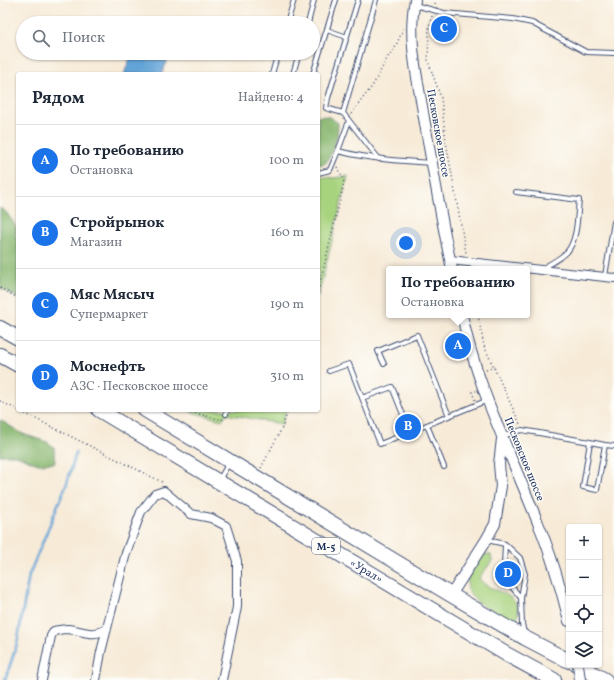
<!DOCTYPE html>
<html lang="ru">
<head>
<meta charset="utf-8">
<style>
	:root { --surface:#fff; --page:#f6f6f7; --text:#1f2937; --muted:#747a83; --line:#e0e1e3; --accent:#1a73e8 }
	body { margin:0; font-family:Vollkorn,serif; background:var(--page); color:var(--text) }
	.controls { position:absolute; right:12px; bottom:12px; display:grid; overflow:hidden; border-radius:4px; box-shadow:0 1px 3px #0004 }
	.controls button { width:36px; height:36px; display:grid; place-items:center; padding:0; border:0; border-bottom:1px solid var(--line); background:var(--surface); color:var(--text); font:20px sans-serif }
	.you { position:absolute; left:406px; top:243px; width:14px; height:14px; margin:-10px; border:3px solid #fff; border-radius:50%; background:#1a73e8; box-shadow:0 0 0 6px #1a73e833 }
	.badge { display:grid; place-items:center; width:26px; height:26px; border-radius:50%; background:var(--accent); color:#fff; font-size:13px; font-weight:700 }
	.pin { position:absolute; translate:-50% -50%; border:2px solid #fff; box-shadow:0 1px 4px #0006 }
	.popup { position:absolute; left:386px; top:266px; width:144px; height:52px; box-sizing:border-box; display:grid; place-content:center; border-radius:4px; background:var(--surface); filter:drop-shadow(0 1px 3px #0005); font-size:13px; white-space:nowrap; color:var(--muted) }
	.popup b { font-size:15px; color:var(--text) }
	.popup::after { content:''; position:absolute; left:50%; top:100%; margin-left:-8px; border:8px solid transparent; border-top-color:var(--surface) }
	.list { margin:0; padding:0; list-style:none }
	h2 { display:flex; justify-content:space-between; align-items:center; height:52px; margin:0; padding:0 16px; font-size:17px }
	h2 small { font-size:13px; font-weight:400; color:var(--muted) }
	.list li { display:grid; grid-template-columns:26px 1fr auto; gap:12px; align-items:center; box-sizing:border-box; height:72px; padding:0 16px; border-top:1px solid var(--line) }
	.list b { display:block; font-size:15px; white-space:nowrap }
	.list p { margin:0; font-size:13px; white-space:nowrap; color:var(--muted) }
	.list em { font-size:13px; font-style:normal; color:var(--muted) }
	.icon { flex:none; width:22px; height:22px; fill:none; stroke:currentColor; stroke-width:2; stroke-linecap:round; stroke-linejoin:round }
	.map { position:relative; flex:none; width:614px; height:680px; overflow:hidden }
	.search { position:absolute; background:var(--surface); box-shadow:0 1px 3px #0004; left:16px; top:16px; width:304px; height:44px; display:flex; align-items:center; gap:10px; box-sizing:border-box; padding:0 14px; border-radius:22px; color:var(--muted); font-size:15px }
	.panel { position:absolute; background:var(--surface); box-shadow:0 1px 3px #0004; left:16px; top:72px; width:304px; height:340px; border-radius:4px }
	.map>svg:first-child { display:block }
	.green { fill:#a8d37e; stroke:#62816e }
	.forest { fill:#86b56d; stroke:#507266 }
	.water { fill:#64a4d7; stroke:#406a9a }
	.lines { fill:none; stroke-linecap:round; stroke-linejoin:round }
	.stream { stroke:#64a4d7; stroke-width:2.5 }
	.service-casing { stroke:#3c4b70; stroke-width:6 }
	.minor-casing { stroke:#3c4b70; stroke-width:10 }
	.tertiary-casing { stroke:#3c4b70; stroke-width:12 }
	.trunk-casing { stroke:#3c4b70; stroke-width:16 }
	.path { stroke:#3c4b70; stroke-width:1.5; stroke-dasharray:1 3; stroke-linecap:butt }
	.service { stroke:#fff; stroke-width:4 }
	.minor { stroke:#fff; stroke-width:8 }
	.tertiary { stroke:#fff; stroke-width:10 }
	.trunk { stroke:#fff; stroke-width:14 }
	.tertiary-bridge-casing { stroke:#3c4b70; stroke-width:12; stroke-linecap:butt }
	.tertiary-bridge { stroke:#fff; stroke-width:10 }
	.labels { text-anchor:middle; stroke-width:3; stroke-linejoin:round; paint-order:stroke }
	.shield { fill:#fdfcf7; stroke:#5f6c8c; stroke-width:1 }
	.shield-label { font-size:10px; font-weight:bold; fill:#1b2f5e }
	.street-label { font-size:11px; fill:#1b2f5e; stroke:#fdfcf7 }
</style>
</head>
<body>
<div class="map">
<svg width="614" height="680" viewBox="0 0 614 680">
	<rect width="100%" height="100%" fill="#fdfcf7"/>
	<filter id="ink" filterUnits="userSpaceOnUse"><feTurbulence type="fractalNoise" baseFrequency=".025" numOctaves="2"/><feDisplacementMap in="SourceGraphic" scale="8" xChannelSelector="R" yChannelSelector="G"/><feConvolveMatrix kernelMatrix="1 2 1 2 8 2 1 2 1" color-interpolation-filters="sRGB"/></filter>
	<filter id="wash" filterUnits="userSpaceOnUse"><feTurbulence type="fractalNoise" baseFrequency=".012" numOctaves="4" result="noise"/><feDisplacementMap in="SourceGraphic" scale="16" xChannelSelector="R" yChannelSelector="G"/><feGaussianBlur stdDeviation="0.9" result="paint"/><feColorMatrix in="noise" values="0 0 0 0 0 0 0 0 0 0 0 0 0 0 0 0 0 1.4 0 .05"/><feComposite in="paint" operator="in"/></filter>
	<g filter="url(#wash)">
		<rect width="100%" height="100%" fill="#f7ebd8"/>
		<path class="green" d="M318 176 334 178 348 176 318 297Z
			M188 410H286L282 424 226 414 222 420 191 412Z
			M484 554 491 555 492 561 479 578C488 593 517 591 518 611 519 617 517 618 513 622 480 604 446 594 484 554Z"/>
		<path class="forest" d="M321 116 329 117 338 123C338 140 334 149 326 163L318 165V117Z
			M0 208 6 212 17 228 15 238H18V298L0 288Z
			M0 420 23 434 47 442 54 447 55 463 38 464 16 455H0Z"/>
		<path class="water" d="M132 53H170L162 74H124Z"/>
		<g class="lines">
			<path class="stream" d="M5 680 17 644 29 575 67 483 76 453"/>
		</g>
	</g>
	<g filter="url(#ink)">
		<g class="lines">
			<g class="service-casing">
				<path id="service" d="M358 0 328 98 326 108 343 113 379 159
					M415 5 444 13 513 19 532 23 586 52 614 53
					M287 23 294 0
					M308 23 314 0
					M327 30 347 37
					M272 74 278 53
					M293 74 299 53
					M313 74 336 0
					M343 113 376 0
					M338 151 349 121
					M318 173 330 170 338 151C369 159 400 161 432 163
					M516 192 579 200C577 216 578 239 567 252 560 259 550 264 541 269
					M605 276 614 222
					M384 364 378 351 417 335 449 416
					M329 371 349 364 380 444 488 400
					M362 398 392 387 410 432
					M226 414 227 410
					M427 425 444 467
					M502 436 522 430 590 442 583 487 597 490 605 445 614 446
					M590 442 605 445
					M219 480 229 463
					M487 540 505 544 520 558 525 574 521 598 522 624 524 633
					M504 567 505 544
					M506 580 521 598"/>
			</g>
			<g class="minor-casing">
				<path id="minor" d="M450 260 614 278
					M42 680 51 636 54 631C59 630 63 629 67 629 83 630 92 638 107 629
					M96 680 101 652 126 553 141 512 155 494 164 491 191 514 211 518 226 526 237 561V607L222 680"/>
			</g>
			<g class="tertiary-casing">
				<path id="tertiary" d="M415 0C407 39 418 80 424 118 433 169 441 219 452 269
					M462 315C477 388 511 454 538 523 551 554 561 588 569 621
					M451 595 486 540 495 524 501 486 499 464 502 439"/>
			</g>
			<g class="trunk-casing">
				<g id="trunk">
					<path d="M0 328 18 338"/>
					<path d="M0 355 18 365"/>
					<path id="s1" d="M99 410 506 654 554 680"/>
					<path d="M145 410 451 595 525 638 569 661"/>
					<path d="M577 665 605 680"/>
				</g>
			</g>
			<path class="path" d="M435 4 436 0
				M432 16 429 26 428 61 441 98 446 142 466 253
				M351 114 373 85 389 55 395 48 404 27
				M0 288 18 298
				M318 291 343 187 344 179 337 167
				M478 315 484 346 520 424
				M486 370 494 367
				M475 400 472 392 476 391
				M0 401 164 483
				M188 410 191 412 222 420 223 418
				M261 468 282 428 288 410"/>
			<use href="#service" class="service"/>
			<use href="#minor" class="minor"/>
			<use href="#tertiary" class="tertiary"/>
			<use href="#trunk" class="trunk"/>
			<g class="tertiary-bridge-casing">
				<path id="tertiary-bridge" d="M578 665 580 680"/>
			</g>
			<use href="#tertiary-bridge" class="tertiary-bridge"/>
		</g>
	</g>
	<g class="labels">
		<rect class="shield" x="312" y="538" width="28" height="16" rx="3"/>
		<g class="shield-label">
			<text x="326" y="550">М-5</text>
		</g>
		<g class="street-label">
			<text transform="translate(439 133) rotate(80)" y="4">Песковское шоссе</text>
			<text transform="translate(525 459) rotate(68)" y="4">Песковское шоссе</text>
			<text dy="4" stroke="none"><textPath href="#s1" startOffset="312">«Урал»</textPath></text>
		</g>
	</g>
</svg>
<div class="controls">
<button>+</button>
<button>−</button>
<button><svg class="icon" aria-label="locate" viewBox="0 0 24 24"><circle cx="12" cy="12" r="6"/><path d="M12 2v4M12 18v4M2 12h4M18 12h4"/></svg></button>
<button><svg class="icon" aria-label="layers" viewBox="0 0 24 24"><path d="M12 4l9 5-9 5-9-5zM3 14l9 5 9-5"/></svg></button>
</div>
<div class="you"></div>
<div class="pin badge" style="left:458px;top:346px">A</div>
<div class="popup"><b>По требованию</b>Остановка</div>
<div class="pin badge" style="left:408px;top:427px">B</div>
<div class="pin badge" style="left:444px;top:29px">C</div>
<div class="pin badge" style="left:508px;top:574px">D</div>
<div class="search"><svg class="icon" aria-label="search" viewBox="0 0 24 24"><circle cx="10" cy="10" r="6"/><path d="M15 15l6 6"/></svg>Поиск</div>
<section class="panel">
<h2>Рядом<small>Найдено: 4</small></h2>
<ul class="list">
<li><span class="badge">A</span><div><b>По требованию</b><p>Остановка</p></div><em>100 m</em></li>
<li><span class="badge">B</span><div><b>Стройрынок</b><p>Магазин</p></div><em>160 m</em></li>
<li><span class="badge">C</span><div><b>Мяс Мясыч</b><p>Супермаркет</p></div><em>190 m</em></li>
<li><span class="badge">D</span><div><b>Моснефть</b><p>АЗС · Песковское шоссе</p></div><em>310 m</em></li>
</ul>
</section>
</div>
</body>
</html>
